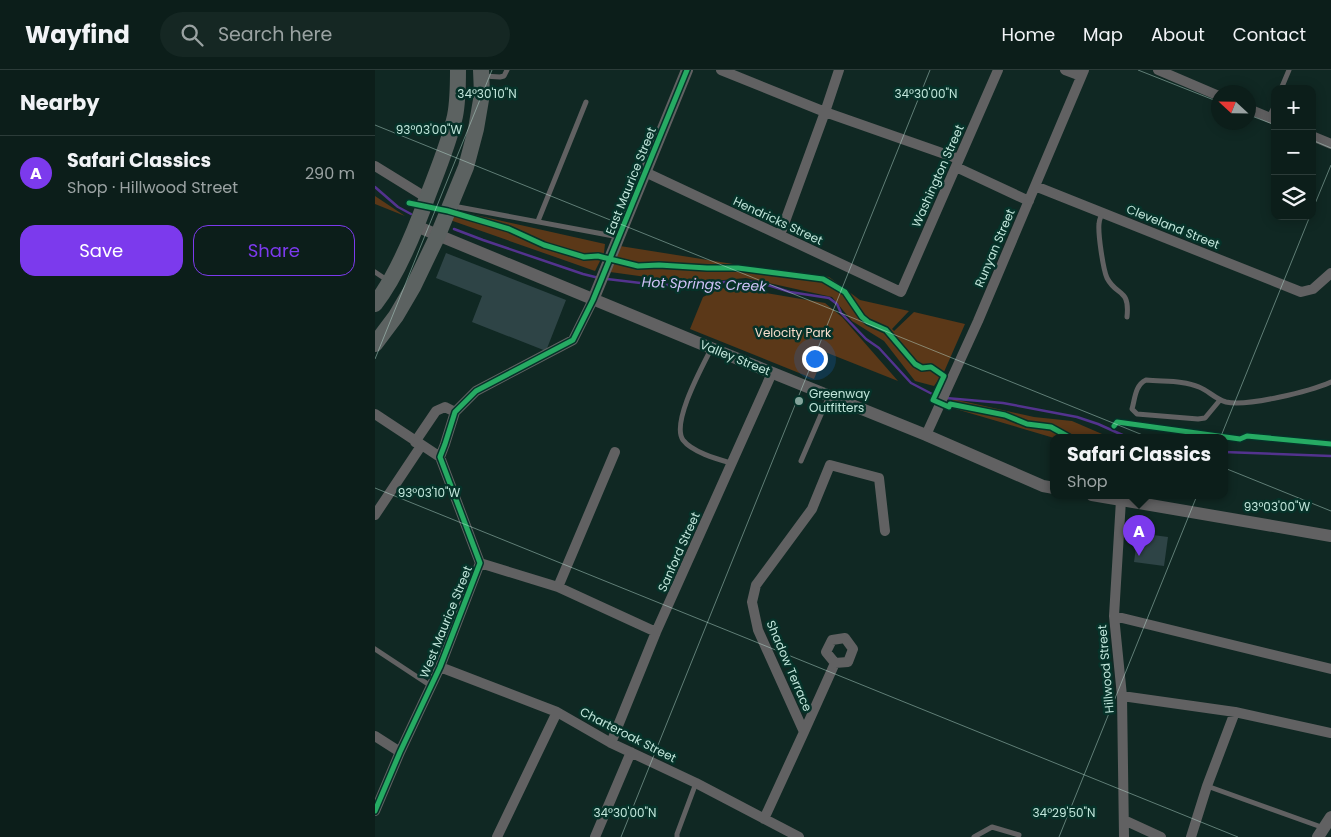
<!DOCTYPE html>
<html lang="en">
<head>
<meta charset="utf-8">
<style>
	:root { --surface:#0c1e1a; --page:#152723; --text:#f1f3f6; --muted:#9aa2a2; --line:#2c3c39; --accent:#7c3aed }
	body { margin:0; font-family:Poppins,sans-serif; background:var(--page); color:var(--text) }
	.controls { position:absolute; right:15px; top:15px; display:grid; overflow:hidden; border-radius:10px; box-shadow:0 2px 12px #0003 }
	.controls button { width:45px; height:45px; display:grid; place-items:center; padding:0; border:0; border-bottom:1px solid var(--line); background:var(--surface); color:var(--text); font:25px sans-serif }
	.compass { position:absolute; left:836px; top:15px; width:45px; height:45px; border-radius:50%; background:var(--surface); box-shadow:0 2px 12px #0003; rotate:292deg }
	.you { position:absolute; left:439px; top:288px; width:18px; height:18px; margin:-12px; border:4px solid #fff; border-radius:50%; background:#1a73e8; box-shadow:0 0 0 8px #1a73e833 }
	.badge { display:grid; place-items:center; width:32px; height:32px; border-radius:50%; background:var(--accent); color:#fff; font-size:16px; font-weight:700 }
	.pin { position:absolute; translate:-50% -41px; filter:drop-shadow(0 1px 2px #0008) }
	.pin::after { content:''; position:absolute; top:26px; width:18px; height:15px; background:inherit; clip-path:polygon(0 0,100% 0,50% 100%) }
	.popup { position:absolute; left:675px; top:364px; width:178px; height:65px; box-sizing:border-box; display:grid; place-content:center; border-radius:10px; background:var(--surface); filter:drop-shadow(0 1px 4px #0005); font-size:16px; white-space:nowrap; color:var(--muted) }
	.popup b { font-size:19px; color:var(--text) }
	.popup::after { content:''; position:absolute; left:50%; top:100%; margin-left:-10px; border:10px solid transparent; border-top-color:var(--surface) }
	.list { margin:0; padding:0; list-style:none }
	h2 { display:flex; justify-content:space-between; align-items:center; height:65px; margin:0; padding:0 20px; font-size:21px }
	h2 small { font-size:16px; font-weight:400; color:var(--muted) }
	.list li { display:grid; grid-template-columns:32px 1fr auto; gap:15px; align-items:center; box-sizing:border-box; height:75px; padding:0 20px; border-top:1px solid var(--line) }
	.list b { display:block; font-size:19px; white-space:nowrap }
	.list p { margin:0; font-size:16px; white-space:nowrap; color:var(--muted) }
	.list em { font-size:16px; font-style:normal; color:var(--muted) }
	.actions { display:flex; gap:10px; padding:15px 20px }
	.actions a { flex:1; padding:11px 0; border:1px solid var(--accent); border-radius:15px; text-align:center; font-size:18px; color:var(--accent) }
	.actions .main { background:var(--accent); color:#fff }
	.icon { flex:none; width:28px; height:28px; fill:none; stroke:currentColor; stroke-width:2; stroke-linecap:round; stroke-linejoin:round }
	.map { position:relative; flex:none; width:956px; height:767px; overflow:hidden }
	header { display:flex; align-items:center; gap:30px; box-sizing:border-box; height:70px; padding:0 25px; background:var(--surface); border-bottom:1px solid var(--line) }
	header strong { font-size:24px }
	nav { display:flex; gap:28px; margin-inline-start:auto; font-size:18px }
	.search { width:350px; height:45px; background:var(--page); display:flex; align-items:center; gap:12px; box-sizing:border-box; padding:0 18px; border-radius:28px; color:var(--muted); font-size:19px }
	main { display:flex }
	aside { flex:1; background:var(--surface) }
	.map>svg:first-child { display:block }
	.green { fill:#5b3818 }
	.lines { fill:none; stroke-linecap:round; stroke-linejoin:round }
	.stream { stroke:#53338e; stroke-width:2.5 }
	.building { fill:#2e4446 }
	.service { stroke:#616162; stroke-width:5 }
	.minor { stroke:#616162; stroke-width:10 }
	.tertiary { stroke:#616162; stroke-width:12 }
	.primary { stroke:#5c6261; stroke-width:16 }
	.cycleway-casing { stroke:#063229; stroke-width:8 }
	.cycleway { stroke:#26ab63; stroke-width:5 }
	.ticks { fill:none; stroke:#c1e6db; stroke-width:1; stroke-opacity:0.45 }
	.poi-dot { fill:#83a49b; stroke:#063229; stroke-width:2 }
	.labels { text-anchor:middle; stroke-width:5; stroke-linejoin:round; paint-order:stroke }
	.street-label { font-size:12px; fill:#c1e6db; stroke:#063229 }
	.park-label { font-size:12px; fill:#f8decc; stroke:#063229 }
	.poi-label { font-size:12px; fill:#c1e6db; stroke:#063229; text-anchor:start }
	.water-label { font-size:14px; font-style:italic; fill:#cfc2f8; stroke:#063229 }
	.ticks-label { font-size:12px; text-anchor:middle; fill:#c1e6db; stroke:#063229; stroke-width:5; stroke-linejoin:round; paint-order:stroke }
</style>
</head>
<body>
<header>
<strong>Wayfind</strong>
<div class="search"><svg class="icon" aria-label="search" viewBox="0 0 24 24"><circle cx="10" cy="10" r="6"/><path d="M15 15l6 6"/></svg>Search here</div>
<nav><a>Home</a><a>Map</a><a>About</a><a>Contact</a></nav>
</header>
<main>
<aside>
<h2>Nearby<small></small></h2>
<ul class="list">
<li><span class="badge">A</span><div><b>Safari Classics</b><p>Shop · Hillwood Street</p></div><em>290 m</em></li>
</ul>
<div class="actions"><a class="main">Save</a><a>Share</a></div>
</aside>
<div class="map">
<svg width="956" height="767" viewBox="0 0 956 767">
	<rect width="100%" height="100%" fill="#102823"/>
	<path class="green" d="M0 126 30 146 0 134Z
		M78 140 230 174 229 183 220 201 75 150Z
		M245 176 358 194 430 203 454 207 485 230 534 241 517 259 519 261 539 242 590 254 569 302 559 316 540 311 509 271 477 251 457 227 371 208 315 213 235 202Z
		M346 218 391 223 450 233 467 247 523 311 450 282 439 309 315 259 328 227Z
		M578 329 659 347 697 351 734 367 679 368 574 337Z"/>
	<g class="lines">
		<path class="stream" d="M0 117 23 137 36 144
			M79 159 108 170 208 204 224 208
			M232 209 274 214 315 216 349 212H383L415 222 454 228 462 234 466 243 491 269 504 278 536 313 561 326 566 327
			M571 328 628 333 702 347 723 354 752 367
			M849 382 956 386"/>
	</g>
	<path class="building" d="M71 183 191 230 171 281 97 252 107 226 61 208Z
		M763 463 793 467 789 496 759 492Z"/>
	<g class="lines">
		<path class="service" d="M109 6 125 7 129 6 132 0
			M906 19 914 0
			M894 47 900 35
			M78 136 244 167
			M727 143C726 146 724 150 724 154 723 164 728 199 732 208 742 227 755 218 752 247
			M163 151 211 32
			M0 202 12 210
			M336 279C327 297 296 353 308 370 317 382 342 389 356 393
			M845 330 830 348 823 349 762 344 757 339C760 329 760 315 771 310 788 312 808 310 824 317 834 321 840 329 851 332 872 337 936 321 956 312
			M426 391 454 326
			M0 579 56 616
			M832 716 949 758
			M302 767V764L321 713
			M599 767 617 757 644 765"/>
		<path class="minor" d="M346 0 450 42 584 89
			M690 0 706 6
			M783 0 844 26
			M874 39 900 50
			M937 66 956 74
			M0 96 52 128
			M581 97 654 131
			M270 102 526 222 623 0
			M660 116 926 222 938 219 956 203
			M405 165 450 42 464 0
			M0 344 65 387
			M551 365 603 251 709 0
			M40 372 61 341 70 337 80 342
			M746 430 739 546 747 626 749 767
			M0 445 46 376
			M105 493 183 517 281 562
			M183 517 240 382
			M739 546 956 599
			M470 568 478 579 473 592 460 593 451 582 457 570Z
			M65 597 182 642 236 673 321 713 424 767
			M747 626 860 642 956 663
			M429 662 383 560 377 532 381 515 437 439 455 395 504 408 510 461
			M0 666 25 682
			M236 673 281 562 397 303
			M0 741 25 682 65 597 105 493 65 387 70 374 80 342 101 321 198 270 218 230
			M389 749 429 662 460 593
			M749 750 786 767
			M122 767 182 642
			M220 767 256 682
			M816 767 832 716 860 642"/>
		<path class="tertiary" d="M41 156 336 278 551 365 668 416 679 418
			M218 230 312 0
			M717 425 956 466
			M943 767 956 747"/>
		<path class="primary" d="M0 234C23 204 40 161 53 125 63 99 74 73 80 46 83 31 83 15 83 0
			M0 274 21 246 38 217 63 165 91 97 101 59 107 24 106 0"/>
		<g class="cycleway-casing">
			<path id="cycleway" d="M34 133 73 141 134 159 169 175 209 187 223 186 263 196 284 195 332 198H363L448 209 470 222 487 247 493 252 511 260 540 294 547 298 556 297 569 306 558 330 574 337 575 334 630 345 652 354 676 357 694 367
				M739 356 742 352 865 369 872 366 956 374
				M0 741 25 682 65 597 105 493 65 387 70 374 80 342 101 321 198 270 218 230 312 0"/>
		</g>
		<use href="#cycleway" class="cycleway"/>
	</g>
	<path class="ticks" d="M763 0 844 32M874 45 900 55M0 55 956 441M937 70 956 78M937 141 956 95M0 289 117 0M0 418 863 767M246 767 555 0M684 767 935 146"/>
	<circle class="poi-dot" cx="424" cy="331" r="5"/>
	<g class="labels">
		<g class="street-label">
			<text transform="translate(563 106) rotate(-66)" y="4">Washington Street</text>
			<text transform="translate(256 111) rotate(-68)" y="4">East Maurice Street</text>
			<text transform="translate(403 151) rotate(25)" y="4">Hendricks Street</text>
			<text transform="translate(798 157) rotate(22)" y="4">Cleveland Street</text>
			<text transform="translate(620 178) rotate(-67)" y="4">Runyan Street</text>
			<text transform="translate(360 288) rotate(22)" y="4">Valley Street</text>
			<text transform="translate(304 482) rotate(-66)" y="4">Sanford Street</text>
			<text transform="translate(71 552) rotate(-68)" y="4">West Maurice Street</text>
			<text transform="translate(414 596) rotate(67)" y="4">Shadow Terrace</text>
			<text transform="translate(731 599) rotate(-95)" y="4">Hillwood Street</text>
			<text transform="translate(253 665) rotate(27)" y="4">Charteroak Street</text>
		</g>
		<g class="park-label">
			<text x="418" y="267">Velocity Park</text>
		</g>
		<g class="poi-label">
			<text x="434" y="328">Greenway<tspan x="434" dy="14">Outfitters</tspan></text>
		</g>
		<g class="water-label">
			<text transform="translate(329 214) rotate(2)" y="5">Hot Springs Creek</text>
		</g>
	</g>
	<g class="ticks-label">
		<text x="112" y="28">34°30'10"N</text>
		<text x="551" y="28">34°30'00"N</text>
		<text x="54" y="64">93°03'00"W</text>
		<text x="54" y="427">93°03'10"W</text>
		<text x="902" y="441">93°03'00"W</text>
		<text x="250" y="747">34°30'00"N</text>
		<text x="689" y="747">34°29'50"N</text>
	</g>
</svg>
<div class="controls">
<button>+</button>
<button>−</button>
<button><svg class="icon" aria-label="layers" viewBox="0 0 24 24"><path d="M12 4l9 5-9 5-9-5zM3 14l9 5 9-5"/></svg></button>
</div>
<svg class="compass" viewBox="-18 -18 36 36"><path d="M0-13l5 13h-10z" fill="#e53935"/><path d="M0 13l5-13h-10z" fill="#9aa2a2"/></svg>
<div class="you"></div>
<div class="pin badge" style="left:764px;top:486px">A</div>
<div class="popup"><b>Safari Classics</b>Shop</div>
</div>
</main>
</body>
</html>
